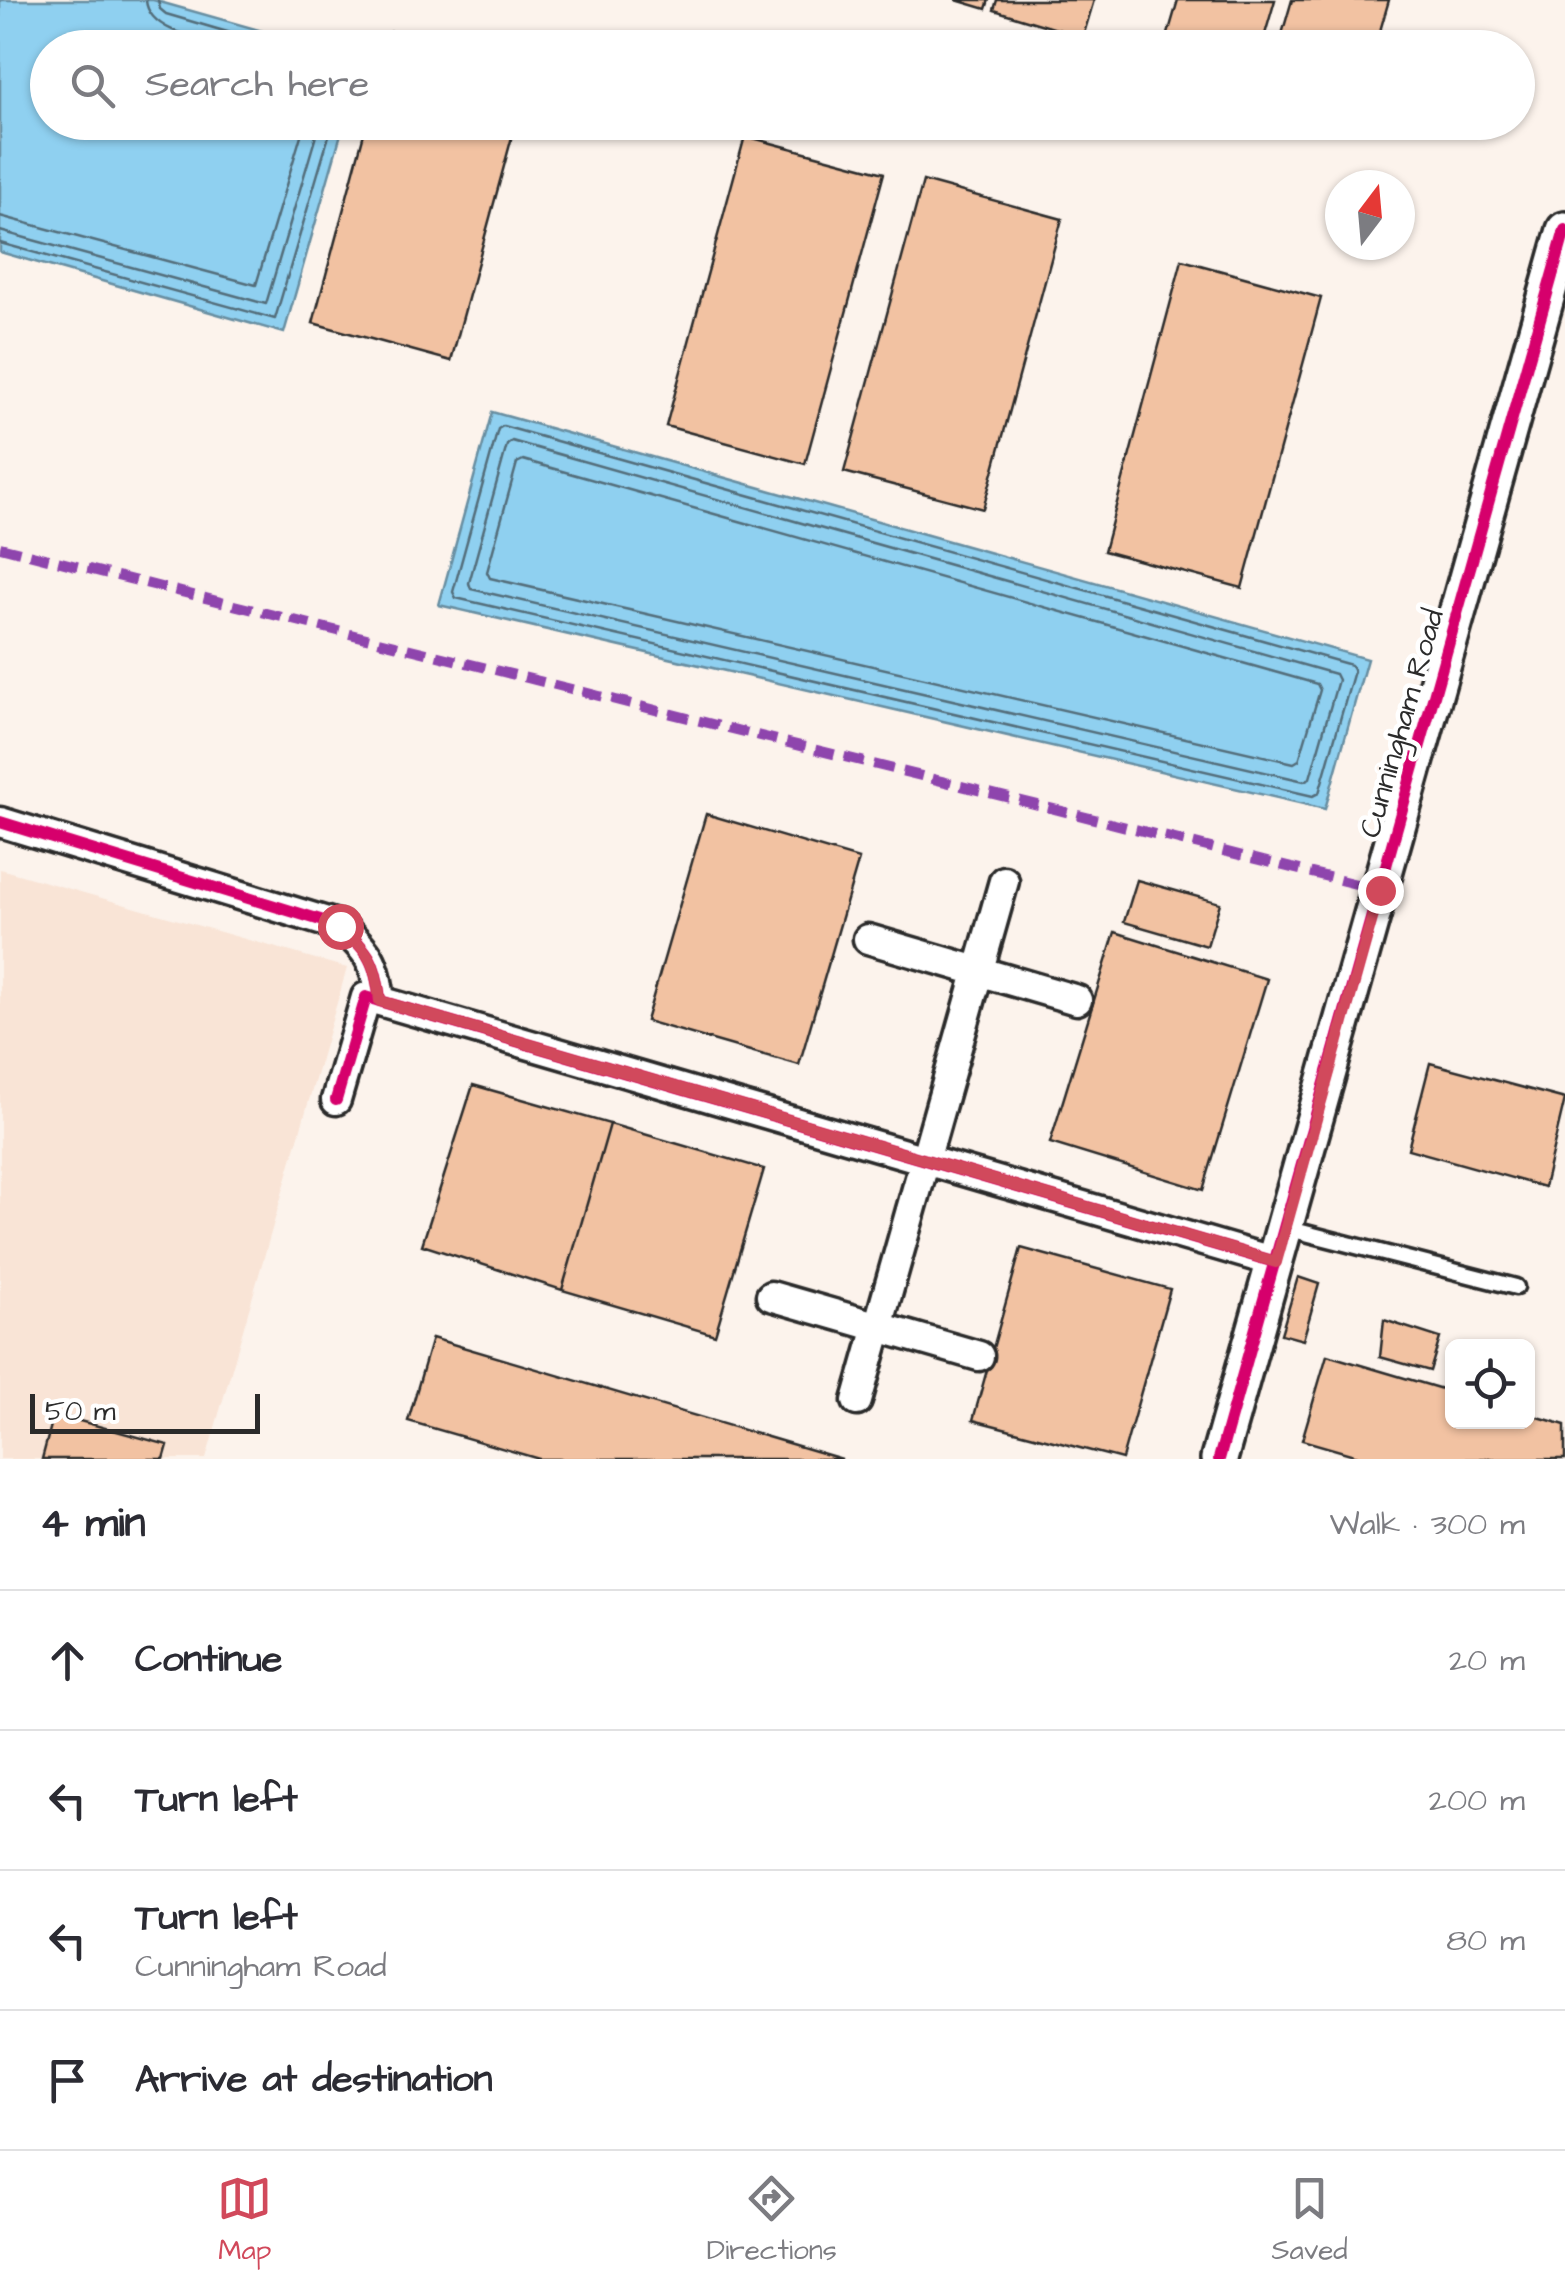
<!DOCTYPE html>
<html lang="en">
<head>
<meta charset="utf-8">
<style>
	:root { --surface:#fff; --page:#f2f2f3; --text:#2b2b33; --muted:#7c7c81; --line:#e1e1e2; --accent:#d1495b }
	body { margin:0; font-family:"Architects Daughter",sans-serif; background:var(--page); color:var(--text) }
	.controls { position:absolute; right:30px; bottom:30px; display:grid; overflow:hidden; border-radius:15px; box-shadow:0 2px 8px #0004 }
	.controls button { width:90px; height:90px; display:grid; place-items:center; padding:0; border:0; border-bottom:2px solid var(--line); background:var(--surface); color:var(--text); font:50px sans-serif }
	.compass { position:absolute; left:1325px; top:170px; width:90px; height:90px; border-radius:50%; background:var(--surface); box-shadow:0 2px 8px #0004; rotate:16deg }
	.scale { position:absolute; left:30px; bottom:25px; width:230px; box-sizing:border-box; padding-left:10px; border:5px solid #2b2b2b; border-top:0; font-size:28px; line-height:35px; white-space:nowrap; color:#2b2b2b; -webkit-text-stroke:8px #fff; paint-order:stroke }
	.stop { position:absolute; width:30px; height:30px; margin:-22px; border:8px solid #d1495b; border-radius:50%; background:#fff }
	.stop.end { background:#d1495b; border-color:#fff; box-shadow:0 2px 10px #0008 }
	.list { margin:0; padding:0; list-style:none }
	h2 { display:flex; justify-content:space-between; align-items:center; height:130px; margin:0; padding:0 40px; font-size:42px }
	h2 small { font-size:32px; font-weight:400; color:var(--muted) }
	.list li { display:grid; grid-template-columns:65px 1fr auto; gap:30px; align-items:center; box-sizing:border-box; height:140px; padding:0 40px; border-top:2px solid var(--line) }
	.list b { display:block; font-size:38px; white-space:nowrap }
	.list p { margin:0; font-size:32px; white-space:nowrap; color:var(--muted) }
	.list em { font-size:32px; font-style:normal; color:var(--muted) }
	.icon { flex:none; width:55px; height:55px; fill:none; stroke:currentColor; stroke-width:2; stroke-linecap:round; stroke-linejoin:round }
	.map { position:relative; flex:none; width:1565px; height:1459px; overflow:hidden }
	.search { position:absolute; background:var(--surface); box-shadow:0 2px 8px #0004; left:30px; right:30px; top:30px; height:110px; display:flex; align-items:center; gap:25px; box-sizing:border-box; padding:0 35px; border-radius:55px; color:var(--muted); font-size:38px }
	.sheet { height:690px; background:var(--surface) }
	nav { display:flex; justify-content:space-around; align-items:center; box-sizing:border-box; height:140px; border-top:2px solid var(--line); background:var(--surface); font-size:28px; color:var(--muted) }
	nav a { display:grid; justify-items:center; gap:5px }
	nav .on { color:var(--accent) }
	.map>svg:first-child { display:block }
	.built { fill:#f9e4d6 }
	.water { fill:#8fd0f0; stroke:#678ea1; stroke-width:2.5 }
	.lines { fill:none; stroke-linecap:round; stroke-linejoin:round }
	.shore { stroke:#536d7a; stroke-width:2.5 }
	.building { fill:#f2c2a2; stroke:#2b2b2b; stroke-width:2.5 }
	.service-casing { stroke:#2b2b2b; stroke-width:21 }
	.minor-casing { stroke:#2b2b2b; stroke-width:35 }
	.tertiary-casing { stroke:#2b2b2b; stroke-width:42 }
	.service { stroke:#fff; stroke-width:14 }
	.minor { stroke:#fff; stroke-width:28 }
	.tertiary { stroke:#fff; stroke-width:35 }
	.quiet { stroke:#8e44ad; stroke-width:10; stroke-dasharray:20 10; stroke-linecap:butt }
	.cycleway-casing { stroke:#fff; stroke-width:19 }
	.cycleway { stroke:#d6006c; stroke-width:12 }
	.route { stroke:#d1495b; stroke-width:12 }
	.labels { text-anchor:middle; stroke-width:9; stroke-linejoin:round; paint-order:stroke }
	.street-label { font-size:30px; fill:#2b2b2b; stroke:#fff }
</style>
</head>
<body>
<div class="map">
<svg width="1565" height="1459" viewBox="0 0 1565 1459">
	<rect width="100%" height="100%" fill="#fcf3ec"/>
	<filter id="ink" filterUnits="userSpaceOnUse"><feTurbulence type="fractalNoise" baseFrequency=".01" numOctaves="2"/><feDisplacementMap in="SourceGraphic" scale="20" xChannelSelector="R" yChannelSelector="G"/><feConvolveMatrix kernelMatrix="1 2 1 2 8 2 1 2 1" color-interpolation-filters="sRGB"/></filter>
	<g filter="url(#ink)">
		<path class="built" d="M0 869 347 968 206 1459H0Z"/>
		<path class="water" d="M0 0H153L319 47 48 48V122L344 123 284 333 0 252Z
			M492 412 1367 659 1325 809 439 605Z"/>
		<g class="lines">
			<path class="shore" d="M146 0C148 34 209 40 237 48
				M158 0 160 9 166 14 282 48
				M0 216 256 285 305 122
				M0 231 266 304 320 122
				M0 243 275 319 333 122
				M503 426 1351 665 1354 671 1319 793 1313 796 456 598 453 592 498 429Z
				M512 441 1335 674 1338 680 1310 778 1304 781 471 589 469 583 507 445Z
				M523 460 1317 684 1320 690 1299 760 1294 763 490 578 487 572 517 463Z"/>
		</g>
		<path class="building" d="M956 0H989L986 9Z
			M997 0H1094L1083 37 994 10Z
			M1178 0H1275L1261 48H1164Z
			M1292 0H1389L1375 48H1278Z
			M391 32 448 48H387Z
			M367 122H516L451 361 313 323Z
			M745 136 884 173 805 464 666 426Z
			M923 181 1062 219 983 509 844 472Z
			M1182 260 1321 298 1242 588 1104 551Z
			M706 814 859 859 799 1065 646 1021Z
			M1137 880 1220 903 1207 946 1124 922Z
			M1115 932 1267 979 1203 1190 1050 1143Z
			M1430 1063 1565 1099 1544 1187 1408 1149Z
			M473 1085 610 1124 562 1290 422 1245Z
			M610 1124 764 1169 715 1335 562 1290Z
			M1021 1248 1170 1289 1122 1459 973 1420Z
			M1298 1277 1319 1284 1303 1340 1281 1334Z
			M1384 1320 1440 1338 1430 1371 1380 1357Z
			M432 1338 842 1459H539L408 1421Z
			M1327 1355 1452 1392V1422H1528V1414L1565 1425V1459H1368L1302 1440Z
			M54 1414 168 1445 164 1459H42Z"/>
		<g class="lines">
			<g class="service-casing">
				<path id="service" d="M1286 1228 1516 1287"/>
			</g>
			<g class="minor-casing">
				<path id="minor" d="M0 822 340 926C369 951 376 962 380 1001
					M868 939 1077 1000
					M336 1100 366 997 1275 1262
					M771 1296 979 1356
					M857 1401 1004 881"/>
			</g>
			<g class="tertiary-casing">
				<path id="tertiary" d="M1219 1459 1565 230"/>
			</g>
			<use href="#service" class="service"/>
			<use href="#minor" class="minor"/>
			<use href="#tertiary" class="tertiary"/>
			<path class="quiet" d="M0 547 1380 890"/>
			<g class="cycleway-casing">
				<path id="cycleway" d="M0 822 340 926C369 951 376 962 380 1001
					M336 1100 366 997 1275 1262
					M1219 1459 1565 230"/>
			</g>
			<use href="#cycleway" class="cycleway"/>
		</g>
	</g>
	<g class="lines" filter="url(#ink)">
		<path class="route" d="M340 926C369 951 376 962 380 1001L1276 1262 1380 890"/>
	</g>
	<g class="labels">
		<g class="street-label">
			<text transform="translate(1401 723) rotate(-74)" y="10">Cunningham Road</text>
		</g>
	</g>
</svg>
<div class="controls">
<button><svg class="icon" aria-label="locate" viewBox="0 0 24 24"><circle cx="12" cy="12" r="6"/><path d="M12 2v4M12 18v4M2 12h4M18 12h4"/></svg></button>
</div>
<svg class="compass" viewBox="-18 -18 36 36"><path d="M0-13l5 13h-10z" fill="#e53935"/><path d="M0 13l5-13h-10z" fill="#7c7c81"/></svg>
<div class="scale">50 m</div>
<div class="stop" style="left:340px;top:926px"></div>
<div class="stop end" style="left:1380px;top:890px"></div>
<div class="search"><svg class="icon" aria-label="search" viewBox="0 0 24 24"><circle cx="10" cy="10" r="6"/><path d="M15 15l6 6"/></svg>Search here</div>
</div>
<section class="sheet">
<h2>4 min<small>Walk · 300 m</small></h2>
<ul class="list">
<li><svg class="icon" aria-label="ahead" viewBox="0 0 24 24"><path d="M12 20V5M6 11l6-6 6 6"/></svg><div><b>Continue</b></div><em>20 m</em></li>
<li><svg class="icon" aria-label="left" viewBox="0 0 24 24"><path d="M17 20v-9H6M10 6l-5 5 5 5"/></svg><div><b>Turn left</b></div><em>200 m</em></li>
<li><svg class="icon" aria-label="left" viewBox="0 0 24 24"><path d="M17 20v-9H6M10 6l-5 5 5 5"/></svg><div><b>Turn left</b><p>Cunningham Road</p></div><em>80 m</em></li>
<li><svg class="icon" aria-label="arrive" viewBox="0 0 24 24"><path d="M6 21V4h12l-3 4 3 4H6"/></svg><div><b>Arrive at destination</b></div></li>
</ul>
</section>
<nav>
<a class="on"><svg class="icon" aria-label="map" viewBox="0 0 24 24"><path d="M3 6l6-2 6 2 6-2v14l-6 2-6-2-6 2zM9 4v14M15 6v14"/></svg>Map</a>
<a><svg class="icon" aria-label="directions" viewBox="0 0 24 24"><path d="M12 3l9 9-9 9-9-9zM9 14v-3h6M13 9l2 2-2 2"/></svg>Directions</a>
<a><svg class="icon" aria-label="saved" viewBox="0 0 24 24"><path d="M7 4h10v16l-5-4-5 4z"/></svg>Saved</a>
</nav>
</body>
</html>
